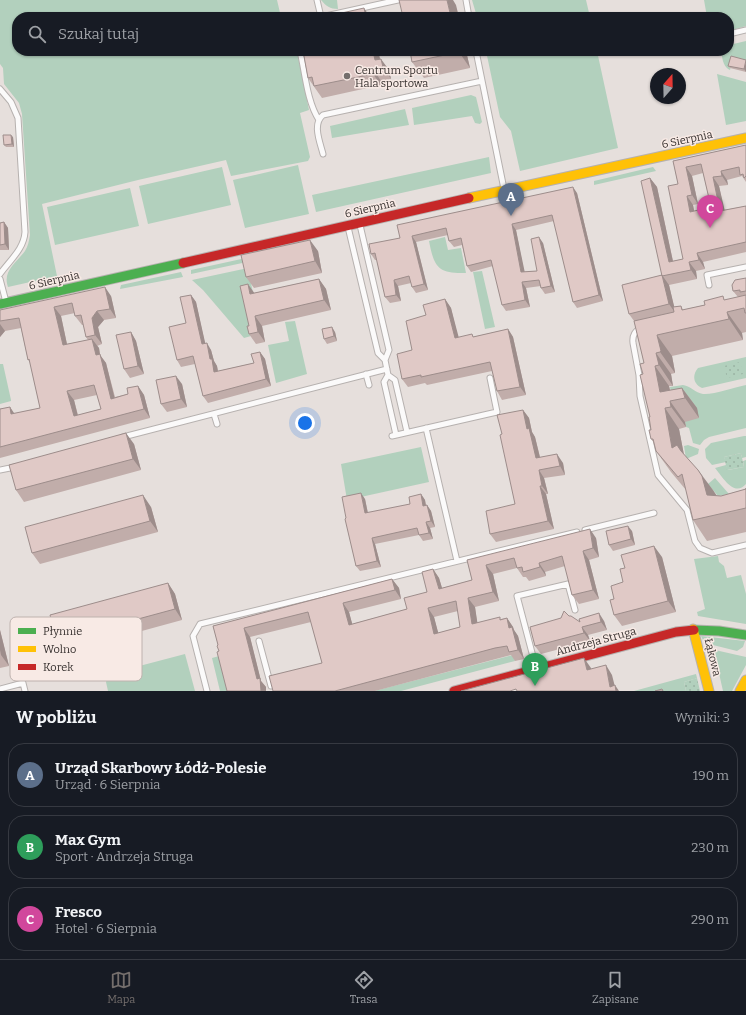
<!DOCTYPE html>
<html lang="pl">
<head>
<meta charset="utf-8">
<style>
	:root { --surface:#171b24; --page:#20242c; --text:#f1f3f6; --muted:#9ea1a6; --line:#363941; --accent:#746e6c }
	body { margin:0; font-family:Bitter,serif; background:var(--page); color:var(--text) }
	.compass { position:absolute; left:650px; top:68px; width:36px; height:36px; border-radius:50%; background:var(--surface); box-shadow:0 1px 3px #0004; rotate:20deg }
	.you { position:absolute; left:305px; top:423px; width:14px; height:14px; margin:-10px; border:3px solid #fff; border-radius:50%; background:#1a73e8; box-shadow:0 0 0 6px #1a73e833 }
	.badge { display:grid; place-items:center; width:26px; height:26px; border-radius:50%; background:var(--accent); color:#fff; font-size:13px; font-weight:700 }
	.pin { position:absolute; translate:-50% -33px; filter:drop-shadow(0 1px 2px #0008) }
	.pin::after { content:''; position:absolute; top:21px; width:14px; height:12px; background:inherit; clip-path:polygon(0 0,100% 0,50% 100%) }
	.list { margin:0; padding:0; list-style:none }
	h2 { display:flex; justify-content:space-between; align-items:center; height:52px; margin:0; padding:0 16px; font-size:17px }
	h2 small { font-size:13px; font-weight:400; color:var(--muted) }
	.list li { display:grid; grid-template-columns:26px 1fr auto; gap:12px; align-items:center; box-sizing:border-box; height:64px; margin:0 8px 8px; padding:0 8px; border:1px solid var(--line); border-radius:16px }
	.list b { display:block; font-size:15px; white-space:nowrap }
	.list p { margin:0; font-size:13px; white-space:nowrap; color:var(--muted) }
	.list em { font-size:13px; font-style:normal; color:var(--muted) }
	.icon { flex:none; width:22px; height:22px; fill:none; stroke:currentColor; stroke-width:2; stroke-linecap:round; stroke-linejoin:round }
	.map { position:relative; flex:none; width:746px; height:691px; overflow:hidden }
	.search { position:absolute; background:var(--surface); box-shadow:0 1px 3px #0004; left:12px; right:12px; top:12px; height:44px; display:flex; align-items:center; gap:10px; box-sizing:border-box; padding:0 14px; border-radius:16px; color:var(--muted); font-size:15px }
	.sheet { height:268px; background:var(--surface) }
	nav { display:flex; justify-content:space-around; align-items:center; box-sizing:border-box; height:56px; border-top:1px solid var(--line); background:var(--surface); font-size:11px; color:var(--muted) }
	nav a { display:grid; justify-items:center; gap:2px }
	nav .on { color:var(--accent) }
	.map>svg:first-child { display:block }
	.green { fill:#b2d0bd }
	.park { fill:url(#park-dots) }
	.lines { fill:none; stroke-linecap:round; stroke-linejoin:round }
	.lane-casing { stroke:#b6b1af; stroke-width:7 }
	.fast-casing { stroke:#b6b1af; stroke-width:11 }
	.slow-casing { stroke:#b6b1af; stroke-width:11 }
	.jam-casing { stroke:#b6b1af; stroke-width:11 }
	.lane { stroke:#fbfafa; stroke-width:5 }
	.fast { stroke:#4caf50; stroke-width:9 }
	.slow { stroke:#ffc107; stroke-width:9 }
	.jam { stroke:#c62828; stroke-width:9 }
	.wall { fill:#c1adaa; fill-rule:evenodd }
	.shaded-wall { fill:#9d8d8b }
	.building { fill:#e0c9c6; stroke:#9d8d8b; fill-rule:evenodd }
	.poi-dot { fill:#746e6c; stroke:#f8eae5; stroke-width:1.5 }
	.labels { text-anchor:middle; stroke-width:3; stroke-linejoin:round; paint-order:stroke }
	.poi-label { font-size:11px; fill:#37312f; stroke:#f8eae5; text-anchor:start }
	.street-label { font-size:11px; fill:#37312f; stroke:#f8eae5 }
	.key { fill:#f8eae5; stroke:#beb2ae; stroke-width:1 }
	.key-label { font-size:11px; fill:#37312f }
</style>
</head>
<body>
<div class="map">
<svg width="746" height="691" viewBox="0 0 746 691">
	<defs>
		<pattern id="park-dots" width="8" height="8" patternUnits="userSpaceOnUse"><rect width="8" height="8" fill="#b2d0bd"/><path d="M2 2h.1M6 6h.1" fill="none" stroke="#9ab3a3" stroke-width="1.8" stroke-linecap="round"/></pattern>
	</defs>
	<rect width="100%" height="100%" fill="#e6dfdc"/>
	<path class="green" d="M0 0H277L281 17H17V51H297L309 110 300 113 310 157 308 161 231 176 226 160 138 180 42 204 57 276 8 287C2 271 17 262 25 251 28 246 29 241 30 235L22 114 19 103 4 84 3 68 0 64Z
		M321 0H337L338 9C330 9 326 6 321 0Z
		M472 0H586L590 17H477Z
		M704 0H746V26L729 31V17H707Z
		M746 41V62L733 59 730 70C724 68 721 57 722 51H729V45Z
		M486 51H597L618 148 520 171 511 131 500 117Z
		M717 74 746 82V121L726 125Z
		M471 95 476 97 482 122 480 124 475 123 472 116 414 125 412 108Z
		M405 109 409 125 332 138 330 126Z
		M489 157 491 173 316 212 312 195Z
		M298 165 309 214 245 228 233 180Z
		M222 167 231 205 148 224 139 186Z
		M653 167 656 171 594 185V181Z
		M130 188 139 226 55 245 47 207Z
		M445 237 448 250 461 248 466 273C438 274 434 267 429 241Z
		M246 258 247 262 191 274V270Z
		M248 268 253 293 251 336 244 338 203 290 192 280Z
		M482 271 495 327 485 329 473 272Z
		M181 272 183 277 120 289 121 285Z
		M295 321 307 374 276 383 268 345 289 341 285 322Z
		M746 357V378L702 388C693 384 692 375 698 368Z
		M0 364H3L11 400V401L0 404Z
		M683 385C691 386 695 393 703 394 713 395 735 387 746 385V428L709 437 704 440 700 445 693 443 689 428 686 427 683 412 675 413 670 387Z
		M744 436H746V457L742 458 741 453 724 457 726 462 712 465 706 458 705 449 711 443Z
		M688 445 699 449 698 454 686 459 684 446Z
		M421 447 429 482 347 500 341 464Z
		M746 460V484C734 498 722 476 715 468L726 465 728 470 744 467 743 461Z
		M715 478 729 494 718 496 708 484Z
		M718 556 719 562 724 566 727 578 741 575 746 594V624L698 616 697 612 705 609 694 559Z
		M701 636 745 641 743 647 737 651 713 645 712 642H709L708 640H703Z
		M715 650 746 657V665L732 691H723L714 651Z
		M185 654 195 691H108L106 682 109 674Z
		M223 655 231 691H220L212 658Z
		M513 655 515 661 401 691H374Z
		M696 674 697 678 684 682 686 691H634Z"/>
	<path class="park" d="M740 362 743 374 727 378 724 366Z
		M741 453 744 467 727 470 724 457Z
		M697 678 700 691H686L684 682Z"/>
	<g class="lines">
		<g class="lane-casing">
			<path id="lane" d="M317 0 321 17 398 0
				M466 0 469 17
				M729 34 746 30
				M300 51C305 72 307 102 319 120
				M476 51 504 189
				M0 89 11 102 18 118 25 232C24 249 10 260 0 274
				M323 154C320 142 312 124 323 115L482 81
				M360 225 389 350 385 360
				M348 227 378 353 385 360 388 375 395 380 407 432
				M0 279 6 302
				M709 285 707 275 746 267
				M642 327C635 331 632 335 633 343L639 375 640 396 658 475 687 510 695 541 700 548 712 553 746 545
				M366 374 369 385
				M388 375 384 382 396 435
				M214 414 217 424
				M426 428 457 561
				M392 436 497 412 490 378
				M123 437 387 369
				M0 470 15 467
				M585 530 654 513
				M259 641 271 686
				M536 668 517 596 568 584 575 610
				M0 689 23 683 25 691
				M207 691 193 636 200 624 577 532"/>
		</g>
		<g class="fast-casing">
			<path id="fast" d="M0 304 183 263
				M694 630 719 631 746 635"/>
		</g>
		<g class="slow-casing">
			<path id="slow" d="M469 198 746 138
				M693 629 709 691
				M740 691 746 680"/>
		</g>
		<g class="jam-casing">
			<path id="jam" d="M183 263 469 198
				M454 691 676 632 694 630"/>
		</g>
		<use href="#lane" class="lane"/>
		<use href="#fast" class="fast"/>
		<use href="#slow" class="slow"/>
		<use href="#jam" class="jam"/>
	</g>
	<path class="wall" d="M378 51 380 59 389 70 391 79 381 81V85L322 98 308 78Z
		M410 51H466L470 68 424 78 412 62Z
		M746 60V72L730 68 728 66Z
		M13 137 14 147H6L4 145Z
		M746 145V182L742 176 727 180 728 185 719 186 724 210 746 206V252L703 262 705 269 696 271 697 279 669 285 674 307 681 306 683 310 738 297 733 291 746 278V332L742 333 743 340 672 356 675 372V373L671 374 673 386H669L670 390 682 388 697 408 699 418 685 422 686 427 679 429 684 455 716 496H721L746 489V488V532L707 541 693 520 686 490 671 472 656 451 655 444 651 439V430L650 417 643 374 644 363 634 321 629 314 662 276 650 178 657 187 673 261 683 259 678 184 673 161ZM703 173 711 207 694 211 693 205 698 204 692 176Z
		M577 193 603 301 577 308 573 302 554 221 516 230 524 272 537 271 543 243 555 292 545 294 541 288V286L526 288 530 307 506 311 502 305 493 266 471 272 467 266 462 245 454 247 449 241 448 235 416 242 428 290 416 293 412 287 411 283 398 286 401 301 390 303 385 297 377 260H375L371 254 400 238Z
		M4 222 8 228 9 250H0V223Z
		M318 251 322 273 254 288 246 277Z
		M319 279 326 289 331 310 262 326 265 342 256 344 249 334V326L254 293Z
		M191 295 196 302 205 344 211 350 214 361 217 366 218 371 254 363 260 352 265 359 271 386 208 403 203 396 195 364 181 367 177 360 186 323Z
		M111 296 116 318 104 320 98 327 102 344 97 346 99 348 100 355 106 363 115 397 128 394 138 386 144 395 150 418 0 458V409L10 407 14 414 40 408 30 362 28 360 21 328 5 331 0 337V310ZM75 313V316L82 325H84L86 337 88 340 67 344 61 316ZM97 395 101 409 78 415 74 400Z
		M445 299 451 308 458 338 473 337 508 329 513 337 526 395 502 400 497 391 492 371 427 385 425 383 408 387 402 379 412 350 426 315Z
		M131 332 136 341 144 374 130 378 124 369Z
		M335 332 337 341 327 344 324 339Z
		M182 384 187 407 167 412 161 404Z
		M523 410 529 418 532 432 535 437 540 457 563 463 565 475 544 478 548 494H546L554 529 496 542 490 534 515 504 502 434Z
		M134 444 141 470 24 502 16 490Z
		M421 494 425 500 426 506 427 505 431 511 435 527 430 528 433 539 423 541 419 535 375 544 381 567 360 571 356 566 346 518 365 499 368 513 410 504Z
		M151 507 158 532 40 564 32 553Z
		M632 531 635 545 613 551 609 545Z
		M596 538 599 557 589 560 599 599 579 604 572 595 565 566 545 572 546 576 529 581 526 577H523L517 568 493 574 499 601 475 607 477 623 507 618 513 627 514 630 518 636 524 659 515 661 511 655 375 691H273L322 663 311 622 250 637 261 681 266 687V691H227L219 651 218 645 213 626 392 579 399 588 401 599 349 612 352 624 407 609 427 592 433 569 439 578 442 588 472 580 467 560ZM458 611 460 627 438 633 434 617Z
		M662 557 676 612 622 626 614 615V599L623 582Z
		M168 583 175 594 182 620 65 652 57 641Z
		M569 616 580 622 604 621 607 630 588 635 590 641 541 654 535 646 561 618Z
		M0 630 9 666 0 668Z"/>
	<path class="shaded-wall" d="M447 0H453L456 5 459 17H451Z
		M364 8 370 17H366Z
		M373 51H378L382 67 375 60Z
		M458 51H466L470 68 459 52Z
		M381 59 389 70 391 79 383 67Z
		M746 62V72L744 69Z
		M373 69 381 81V85L373 74Z
		M11 135 13 137 14 147 12 144Z
		M686 167 692 176 698 204 692 195Z
		M721 171 727 180 728 185 722 176Z
		M713 177 719 186 727 220 720 211Z
		M650 178 657 187 675 271 669 262Z
		M573 187 577 193 603 301 599 295Z
		M687 196 693 205 696 221 690 212Z
		M4 222 8 228 9 250 5 244Z
		M512 224 516 230 526 278 521 272Z
		M412 236 416 242 428 290 424 284Z
		M539 237 543 243 555 292 551 286Z
		M310 240 318 251 322 273 315 261Z
		M697 253 703 262 705 269 699 260Z
		M689 262 696 271 697 279 691 270Z
		M662 275 669 285 676 314 669 304Z
		M319 279 326 289 331 310 324 300Z
		M394 280 398 286 401 301 396 295Z
		M522 282 526 288 530 307 525 300Z
		M248 284 255 294H250Z
		M105 287 111 296 116 318 110 309Z
		M191 295 196 302 207 351 202 344Z
		M445 299 451 308 461 346 455 338Z
		M54 307 61 316 69 354 63 345Z
		M97 311 104 320 98 327 102 344 95 335 92 318Z
		M727 312 742 333 743 340 729 319Z
		M255 316 262 326 265 342 258 332Z
		M0 324 5 331 0 337Z
		M332 327 335 332 337 341 334 336Z
		M508 329 513 337 526 395 520 387Z
		M131 332 136 341 144 374 138 366Z
		M657 335 672 356 675 372V373L660 352Z
		M92 339 99 348 100 355 106 363 117 408 111 399 96 355Z
		M207 343 211 350 214 361 217 366 219 378 214 372 210 359Z
		M260 352 265 359 271 386 266 379Z
		M656 353 671 374 673 386 659 365Z
		M655 366 669 386 672 400 670 401 685 422 686 427 660 392Z
		M176 376 182 384 187 407 181 399Z
		M138 386 144 395 150 418 144 409Z
		M682 388 697 408 699 418 685 398Z
		M67 391 74 400 80 425 74 416Z
		M10 407 16 416 11 414Z
		M665 408 679 429 684 455 672 448Z
		M523 410 529 418 532 432 535 437 542 466 536 458 527 429Z
		M126 433 134 444 141 470 133 459Z
		M557 454 563 463 565 475 560 466Z
		M539 470 544 478 548 494 542 486Z
		M698 470 713 490 717 496 707 495Z
		M540 486 546 494 554 529 548 521Z
		M361 493 365 499 369 519 365 513Z
		M421 494 425 500 427 512 423 506Z
		M143 495 151 507 158 532 150 521Z
		M427 505 431 511 435 527 431 521Z
		M426 522 430 528 433 539 429 533Z
		M628 526 632 531 635 545 631 539Z
		M590 529 596 538 599 557 593 548Z
		M372 538 375 544 381 567 377 561Z
		M654 546 662 557 676 612 668 601Z
		M583 551 589 560 599 599 593 590Z
		M539 563 545 572 546 576 540 567Z
		M486 565 493 574 499 601 493 592Z
		M433 569 439 578 445 598 439 589Z
		M392 579 399 588 401 599 395 590Z
		M168 583 175 594 182 620 175 609Z
		M468 598 475 607 479 633 472 624Z
		M343 603 349 612 355 634 349 625Z
		M428 608 434 617 441 643 434 634Z
		M599 613 604 621 607 630 601 622Z
		M507 618 513 627 514 630 518 636 524 659 518 650 509 628Z
		M582 627 588 635 590 641 584 633Z
		M244 628 250 637 261 681 266 687V691H261L257 679Z
		M0 630 9 666 1 655 0 650Z
		M584 658 591 668 594 679 587 670Z
		M606 665 612 675 616 691 610 687Z
		M615 685 619 691H616Z"/>
	<path class="building" d="M399 0H447L451 17H403Z
		M364 8 366 17H324Z
		M303 51H373L375 60 381 59 383 67 373 69V74L314 86 312 77 308 78Z
		M410 51H458L459 52 412 62Z
		M731 56 746 60 744 69 728 66Z
		M3 135H11L12 144 4 145Z
		M746 145V176L744 178 743 174 740 175 739 167 721 171 722 176 713 177 720 211 746 206V242L697 253 699 260 689 262 691 270 662 276 641 181 650 178 669 262 683 259 668 186 678 184 673 161ZM701 164 711 207 690 212 687 196 692 195 686 167Z
		M573 187 599 295 573 302 552 215 512 224 521 272 537 271 531 239 539 237 551 286 541 288 539 280 522 282 525 300 502 305 491 260 467 266 461 238 449 241 446 228 412 236 424 284 412 287 409 276 394 280 396 295 385 297 375 253 371 254 369 244 400 238 397 225Z
		M4 222 5 244 0 245V223Z
		M310 240 315 261 246 277 241 255Z
		M662 275 669 304 629 314 622 285Z
		M746 278V291L740 292V290L733 291 732 285 735 280Z
		M319 279 324 300 255 316 258 332 249 334 247 326H249L240 286 248 284 250 294Z
		M105 287 110 309 97 311 92 318 95 335 86 337 81 315 75 316 72 303 54 307 63 345 92 339 96 355 100 354 111 399 128 394 127 388 138 386 144 409 0 447V409L10 407 11 414 40 408 29 359 28 360 19 318 0 321V310ZM94 385 101 409 74 416 67 391Z
		M191 295 202 344 207 343 210 359H212L214 372 254 363 251 354 260 352 266 379 203 396 193 356 177 360 169 327 186 323 180 297Z
		M746 295V313H745L744 308 727 312 729 319 657 335 661 351 660 352 656 353 659 365 655 366 660 392 682 388 685 398 670 401 671 407 665 408 672 448 677 445 681 451 698 470 702 476 707 495 721 496 746 489V488V508L693 520 682 474 678 477 656 451 653 439H651L649 430H651L649 417H650L640 375 643 374 640 364 644 363 634 321 674 312 673 307 681 306 682 310 705 305 704 301 723 296 724 300Z
		M445 299 455 338 472 334 473 337 508 329 520 387 497 391 490 362 421 377V375L402 379 397 354 412 350 406 321 426 315 423 305Z
		M332 327 334 336 324 339 322 329Z
		M131 332 138 366 124 369 116 335Z
		M176 376 181 399 161 404 156 380Z
		M523 410 527 429 529 428 536 458 557 454 560 466 539 470 542 486H540L548 521 490 534 486 511 515 504 500 435 502 434 497 415Z
		M126 433 133 459 16 490 9 465Z
		M361 493 365 513 410 504 409 497 421 494 423 506 427 505 431 521 426 522 429 533 419 535 417 528 372 538 377 561 356 566 345 519 346 518 342 497Z
		M143 495 150 521 32 553 25 527Z
		M628 526 631 539 609 545 606 531Z
		M590 529 593 548 583 551 593 590 572 595 562 556 539 563 540 567 523 572 522 567 517 568 514 558 486 565 493 592 468 598 472 624 500 617V620L507 618 509 628 512 627 518 650 509 652 507 646 495 648 335 691H273L269 676 322 663 308 612 244 628 257 679 260 678 261 691H227L217 652 219 651 217 646 218 645 213 626 392 579 395 590 343 603 349 625 407 609 404 598 427 592 422 572 433 569 439 589 472 580 467 560ZM456 601 460 627 434 634 428 608Z
		M654 546 668 601 614 615 610 600 614 599 611 586 623 582 620 569 625 568 621 555Z
		M168 583 175 609 57 641 50 615Z
		M564 611 569 616H571L580 622 579 619 599 613 601 622 582 627 584 633 535 646 530 627 561 618Z
		M584 658 587 670 606 665 610 687 615 685 616 691H517L516 689 510 691H461Z
		M662 689 663 691H655Z"/>
	<circle class="poi-dot" cx="347" cy="76" r="4"/>
	<g class="labels">
		<g class="poi-label">
			<text x="355" y="74">Centrum Sportu<tspan x="355" dy="13">Hala sportowa</tspan></text>
		</g>
		<g class="street-label">
			<text transform="translate(687 139) rotate(-12)" y="4">6 Sierpnia</text>
			<text transform="translate(370 208) rotate(-13)" y="4">6 Sierpnia</text>
			<text transform="translate(54 280) rotate(-13)" y="4">6 Sierpnia</text>
			<text transform="translate(596 641) rotate(-15)" y="4">Andrzeja Struga</text>
			<text transform="translate(713 657) rotate(76)" y="4">Łąkowa</text>
		</g>
	</g>
	<rect x="10" y="617" width="132" height="64" rx="6" class="key"/>
	<rect x="18" y="628" width="18" height="6" fill="#4caf50"/>
	<rect x="18" y="646" width="18" height="6" fill="#ffc107"/>
	<rect x="18" y="664" width="18" height="6" fill="#c62828"/>
	<g class="key-label">
		<text x="43" y="635">Płynnie</text>
		<text x="43" y="653">Wolno</text>
		<text x="43" y="671">Korek</text>
	</g>
</svg>
<svg class="compass" viewBox="-18 -18 36 36"><path d="M0-13l5 13h-10z" fill="#e53935"/><path d="M0 13l5-13h-10z" fill="#9ea1a6"/></svg>
<div class="you"></div>
<div class="pin badge" style="left:511px;top:216px;background:#5c6f8a">A</div>
<div class="pin badge" style="left:535px;top:686px;background:#2e9e5b">B</div>
<div class="pin badge" style="left:710px;top:228px;background:#d1479c">C</div>
<div class="search"><svg class="icon" aria-label="search" viewBox="0 0 24 24"><circle cx="10" cy="10" r="6"/><path d="M15 15l6 6"/></svg>Szukaj tutaj</div>
</div>
<section class="sheet">
<h2>W pobliżu<small>Wyniki: 3</small></h2>
<ul class="list">
<li><span class="badge" style="background:#5c6f8a">A</span><div><b>Urząd Skarbowy Łódż-Polesie</b><p>Urząd · 6 Sierpnia</p></div><em>190 m</em></li>
<li><span class="badge" style="background:#2e9e5b">B</span><div><b>Max Gym</b><p>Sport · Andrzeja Struga</p></div><em>230 m</em></li>
<li><span class="badge" style="background:#d1479c">C</span><div><b>Fresco</b><p>Hotel · 6 Sierpnia</p></div><em>290 m</em></li>
</ul>
</section>
<nav>
<a class="on"><svg class="icon" aria-label="map" viewBox="0 0 24 24"><path d="M3 6l6-2 6 2 6-2v14l-6 2-6-2-6 2zM9 4v14M15 6v14"/></svg>Mapa</a>
<a><svg class="icon" aria-label="directions" viewBox="0 0 24 24"><path d="M12 3l9 9-9 9-9-9zM9 14v-3h6M13 9l2 2-2 2"/></svg>Trasa</a>
<a><svg class="icon" aria-label="saved" viewBox="0 0 24 24"><path d="M7 4h10v16l-5-4-5 4z"/></svg>Zapisane</a>
</nav>
</body>
</html>
